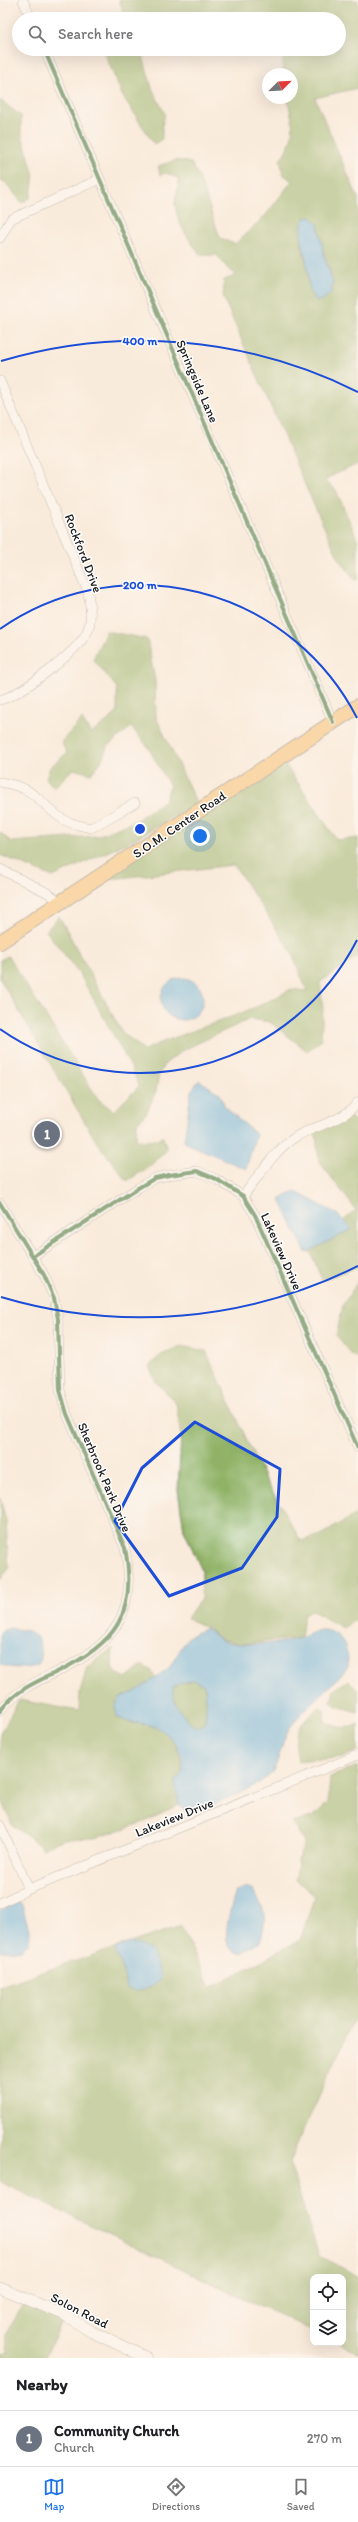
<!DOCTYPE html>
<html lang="en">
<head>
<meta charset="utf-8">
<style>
	:root { --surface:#fff; --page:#f6f6f6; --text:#202124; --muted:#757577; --line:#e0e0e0; --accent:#1a73e8 }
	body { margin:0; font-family:Itim,sans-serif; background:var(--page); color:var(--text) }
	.controls { position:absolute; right:12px; bottom:12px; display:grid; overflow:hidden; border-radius:8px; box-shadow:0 4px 16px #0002 }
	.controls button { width:36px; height:36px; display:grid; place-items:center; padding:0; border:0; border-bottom:1px solid var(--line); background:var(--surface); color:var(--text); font:20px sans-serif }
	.compass { position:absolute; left:262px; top:68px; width:36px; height:36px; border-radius:50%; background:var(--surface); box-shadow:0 4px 16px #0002; rotate:66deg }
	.you { position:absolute; left:200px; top:836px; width:14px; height:14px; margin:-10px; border:3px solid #fff; border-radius:50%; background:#1a73e8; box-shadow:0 0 0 6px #1a73e833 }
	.badge { display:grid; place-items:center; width:26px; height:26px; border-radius:50%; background:var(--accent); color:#fff; font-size:13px; font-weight:700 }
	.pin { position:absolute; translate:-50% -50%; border:2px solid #fff; box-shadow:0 1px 4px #0006 }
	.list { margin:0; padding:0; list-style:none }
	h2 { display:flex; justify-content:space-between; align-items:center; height:52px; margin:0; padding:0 16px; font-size:17px }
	h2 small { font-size:13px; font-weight:400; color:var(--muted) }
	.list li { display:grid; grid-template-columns:26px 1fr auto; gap:12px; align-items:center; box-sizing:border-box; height:56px; padding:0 16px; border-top:1px solid var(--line) }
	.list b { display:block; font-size:15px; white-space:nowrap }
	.list p { margin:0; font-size:13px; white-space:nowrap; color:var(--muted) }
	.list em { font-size:13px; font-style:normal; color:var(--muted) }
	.icon { flex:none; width:22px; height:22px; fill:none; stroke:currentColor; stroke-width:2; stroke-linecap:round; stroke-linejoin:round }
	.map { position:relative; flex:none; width:358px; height:2358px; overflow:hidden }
	.search { position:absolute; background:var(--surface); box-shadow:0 4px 16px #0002; left:12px; right:12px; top:12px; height:44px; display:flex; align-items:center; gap:10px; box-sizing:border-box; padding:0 14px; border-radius:22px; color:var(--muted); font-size:15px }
	.sheet { height:108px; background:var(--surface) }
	nav { display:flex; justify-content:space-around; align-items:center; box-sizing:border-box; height:56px; border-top:1px solid var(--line); background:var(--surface); font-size:11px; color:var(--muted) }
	nav a { display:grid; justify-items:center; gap:2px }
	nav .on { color:var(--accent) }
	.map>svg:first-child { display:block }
	.forest { fill:#90b266; stroke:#566741; fill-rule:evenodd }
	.water { fill:#66b4e0; stroke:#41687e; fill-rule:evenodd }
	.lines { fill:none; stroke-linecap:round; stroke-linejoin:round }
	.minor-casing { stroke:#8a847c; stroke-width:10 }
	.tertiary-casing { stroke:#8a847c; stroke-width:12 }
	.primary-casing { stroke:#8a847c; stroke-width:16 }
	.minor { stroke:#fff; stroke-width:9 }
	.tertiary { stroke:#fff; stroke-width:11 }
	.primary { stroke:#f8bf6c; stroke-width:14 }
	.cycleway-casing { stroke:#fff; stroke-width:6 }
	.cycleway { stroke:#1b5e20; stroke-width:4 }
	.marked { fill:none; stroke:#1d4ed8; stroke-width:3; stroke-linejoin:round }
	.ring { fill:none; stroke:#1d4ed8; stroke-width:2 }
	.labels { text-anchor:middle; stroke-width:3; stroke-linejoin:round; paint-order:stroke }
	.street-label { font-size:13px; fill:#1c1c1c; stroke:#fff }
	.centre { fill:#1d4ed8; stroke:#fff; stroke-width:2 }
	.ring-label { font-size:12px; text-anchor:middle; font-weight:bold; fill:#1d4ed8; stroke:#fff; stroke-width:3; stroke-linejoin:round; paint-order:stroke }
</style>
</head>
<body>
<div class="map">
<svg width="358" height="2358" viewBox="0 0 358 2358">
	<rect width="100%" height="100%" fill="#fff"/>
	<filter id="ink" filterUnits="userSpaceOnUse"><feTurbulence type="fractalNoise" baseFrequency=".025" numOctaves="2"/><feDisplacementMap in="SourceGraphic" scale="8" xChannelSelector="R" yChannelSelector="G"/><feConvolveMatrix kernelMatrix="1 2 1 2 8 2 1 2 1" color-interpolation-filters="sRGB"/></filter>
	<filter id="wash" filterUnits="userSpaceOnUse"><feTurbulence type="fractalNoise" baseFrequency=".012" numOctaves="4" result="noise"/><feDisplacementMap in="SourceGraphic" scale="16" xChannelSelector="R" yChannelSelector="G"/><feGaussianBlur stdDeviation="0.9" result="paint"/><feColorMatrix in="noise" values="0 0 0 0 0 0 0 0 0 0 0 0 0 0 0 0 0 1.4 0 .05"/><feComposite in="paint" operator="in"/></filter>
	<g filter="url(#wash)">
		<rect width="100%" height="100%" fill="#f9ebdb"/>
		<path class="forest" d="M119 0H358V88L315 98 358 198V464L325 479 336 490 358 541V579L355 580 338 557 313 503 223 297 224 280 237 275 228 269 217 255H200C189 239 177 224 175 204 175 199 179 186 179 179L166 173 160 175 158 166 176 160 191 163 199 177 220 238 235 244 265 216 292 181 283 174 280 160C297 135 294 126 287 98H292V74H283V58L280 51 274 49H339V19H181L172 16 165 19H116L123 10ZM318 224 325 259 330 271 308 283 307 264 301 245Z
			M103 49H141L152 88 165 114 162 126V139L154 144 122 95Z
			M0 100 21 116V132L34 175 31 197 22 203 5 182 0 180Z
			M106 631 147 639 155 680 156 717 197 804 129 842 53 877 0 855V832L11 842 97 836 135 821 165 800 170 786 148 747 131 727 107 747 101 762 91 774 73 769 54 788 46 778 50 767 67 753 61 742 82 719 91 734 117 713V688L93 659Z
			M280 757 337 840 358 838V956L320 982 323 1009 321 1040 307 1051 270 1022 250 1019 183 1050 165 1064 159 1074 156 1091 147 1112 137 1123 136 1140 150 1141 163 1137 167 1150 149 1167 127 1181 96 1141 0 979V960L8 956 98 1099 114 1111 139 1086 131 1067 79 973 46 931 59 916 122 1032 144 1050C192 1028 247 1016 291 989L307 991 291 951 234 865 93 881Z
			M346 1113 358 1124V1267L322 1280 310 1251 352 1229 343 1221 356 1210 319 1161 316 1136 310 1130Z
			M358 1281V1358L352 1355 336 1336 343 1305Z
			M181 1346 206 1351 264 1477 301 1541 321 1535 358 1513V1618L343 1628 311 1610 304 1615 301 1638 242 1644 220 1639 207 1628 187 1618 201 1598 202 1571 184 1530 178 1490 181 1437 176 1403 156 1382 149 1366 161 1355Z
			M0 1498 6 1521 9 1569 0 1579Z
			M113 1648 112 1668 126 1679 143 1665 151 1670 156 1678 135 1692 121 1697 117 1717C132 1725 135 1722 150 1725 170 1729 181 1750 182 1769 183 1784 174 1787 179 1805L145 1822 95 1838 64 1839 43 1848 12 1825 0 1794V1734L19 1700 79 1711 80 1692 87 1667Z
			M195 1680 204 1685C207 1692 207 1717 204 1724L196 1727C184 1717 171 1704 173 1687L180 1683Z
			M348 1680 358 1691V1712L336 1706 331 1701 334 1690Z
			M319 1707 324 1709 325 1722C335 1726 348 1731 358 1724V1750C337 1763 321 1757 298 1761 292 1733 298 1726 319 1707Z
			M358 1766V2011L289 2162 319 2256 358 2276V2353L338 2343H343V2277H313V2331L0 2182V1986L181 1926 210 1988 300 1940 315 1896 296 1880 298 1861 305 1842 292 1823 312 1817 328 1803 330 1777Z
			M24 2302 63 2321 45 2358H0V2354L8 2353 5 2335Z"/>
		<path class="water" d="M311 217 318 224 325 259 333 282 331 293 321 301H316C307 291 309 278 307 266 305 246 297 239 304 218Z
			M161 999a21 21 0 1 1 42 0a21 21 0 1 1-42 0Z
			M199 1080 220 1094 225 1107 256 1134 246 1169 184 1142 191 1091Z
			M294 1191 337 1214 352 1229 306 1253 280 1200Z
			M10 1628 28 1631 39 1639 41 1659 37 1666C25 1669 11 1669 0 1664V1632Z
			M207 1628C211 1632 215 1636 219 1639 233 1648 284 1644 301 1638 308 1635 315 1629 324 1630 343 1632 349 1650 348 1667 331 1689 307 1704 291 1726 283 1736 280 1758 273 1771 265 1785 202 1811 186 1812L179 1805 175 1782C177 1779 181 1776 182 1772 188 1754 167 1728 150 1725 135 1722 132 1725 117 1717L115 1706 121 1697 135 1692 169 1668 188 1637ZM195 1680 204 1685C207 1692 207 1717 204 1724L196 1727C184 1717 171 1704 173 1687L180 1683Z
			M244 1888 252 1889C266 1910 267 1918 260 1942L243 1952H236C234 1951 230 1949 229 1946 222 1936 232 1903 236 1891Z
			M18 1902 22 1905 29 1929V1943L22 1950 0 1951V1911Z
			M132 1942 151 1951 162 1978C151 1987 141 1995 126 1989L124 1975 115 1949Z"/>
	</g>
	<g filter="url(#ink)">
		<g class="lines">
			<g class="minor-casing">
				<path id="minor" d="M23 0 31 19
					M44 49 333 722
					M0 238 11 219 100 179
					M0 381 88 592C90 605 93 622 86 634 74 654 22 694 0 700
					M0 782C36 788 35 799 61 818 69 824 82 826 91 828L135 803
					M0 869 48 893 61 903
					M243 1196C259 1176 275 1149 297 1136 317 1125 344 1121 358 1102
					M0 1203 44 1275 54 1298 58 1319 60 1390 67 1414 125 1548C138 1614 115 1644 57 1672 35 1682 15 1691 0 1711
					M33 1256 138 1188 155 1178 169 1175 197 1171 216 1179 243 1196 255 1215 358 1448
					M0 1825 29 1889
					M0 1903 29 1889 358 1755"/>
			</g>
			<g class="tertiary-casing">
				<path id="tertiary" d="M0 2288 65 2315 92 2332 147 2358"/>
			</g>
			<g class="primary-casing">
				<path id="primary" d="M0 942 358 706"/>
			</g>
			<use href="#minor" class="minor"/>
			<use href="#tertiary" class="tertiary"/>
			<use href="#primary" class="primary"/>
			<g class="cycleway-casing">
				<path id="cycleway" d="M44 49 333 722
					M0 1203 44 1275 54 1298 58 1319 60 1390 67 1414 125 1548C138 1614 115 1644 57 1672 35 1682 15 1691 0 1711
					M33 1256 138 1188 155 1178 169 1175 197 1171 216 1179 243 1196 255 1215 358 1448"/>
			</g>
			<use href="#cycleway" class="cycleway"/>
		</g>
	</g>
	<path d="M0 0H358V2358H0ZM195 1422 280 1469 277 1517 242 1568 169 1596 115 1521 142 1468Z" fill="#f9ebdb" fill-opacity=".55" fill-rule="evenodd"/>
	<path class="marked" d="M195 1422 280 1469 277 1517 242 1568 169 1596 115 1521 142 1468Z"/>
	<g class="ring">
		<path d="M357 940A244 244 0 0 1 0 1029M0 629A244 244 0 0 1 357 718"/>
		<path d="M358 1266A488 488 0 0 1 1 1297M1 361A488 488 0 0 1 358 392"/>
	</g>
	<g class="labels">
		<g class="street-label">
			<text transform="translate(198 381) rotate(67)" y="5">Springside Lane</text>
			<text transform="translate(84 553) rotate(69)" y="5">Rockford Drive</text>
			<text transform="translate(179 824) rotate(-34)" y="5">S.O.M. Center Road</text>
			<text transform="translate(282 1251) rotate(66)" y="5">Lakeview Drive</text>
			<text transform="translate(105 1477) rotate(67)" y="5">Sherbrook Park Drive</text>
			<text transform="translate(174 1817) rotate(-22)" y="5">Lakeview Drive</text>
			<text transform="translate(80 2310) rotate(27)" y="5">Solon Road</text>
		</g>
	</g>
	<circle cx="140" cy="829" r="6" class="centre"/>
	<g class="ring-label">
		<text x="140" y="345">400 m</text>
		<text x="140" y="589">200 m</text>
	</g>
</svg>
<div class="controls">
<button><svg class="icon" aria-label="locate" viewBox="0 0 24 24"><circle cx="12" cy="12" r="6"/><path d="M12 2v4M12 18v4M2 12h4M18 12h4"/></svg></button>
<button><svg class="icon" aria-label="layers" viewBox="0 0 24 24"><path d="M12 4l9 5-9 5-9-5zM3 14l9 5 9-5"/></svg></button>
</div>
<svg class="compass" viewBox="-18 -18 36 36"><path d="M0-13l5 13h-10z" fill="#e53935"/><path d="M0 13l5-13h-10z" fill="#757577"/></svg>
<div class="you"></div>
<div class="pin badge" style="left:47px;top:1134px;background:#6b7280">1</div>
<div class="search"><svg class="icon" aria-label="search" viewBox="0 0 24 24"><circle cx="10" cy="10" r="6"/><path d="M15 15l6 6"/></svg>Search here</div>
</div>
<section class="sheet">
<h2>Nearby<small></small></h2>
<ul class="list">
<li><span class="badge" style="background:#6b7280">1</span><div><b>Community Church</b><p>Church</p></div><em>270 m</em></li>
</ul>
</section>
<nav>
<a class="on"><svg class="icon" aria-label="map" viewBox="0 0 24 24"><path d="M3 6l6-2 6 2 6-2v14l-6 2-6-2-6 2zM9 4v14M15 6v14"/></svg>Map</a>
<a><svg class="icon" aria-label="directions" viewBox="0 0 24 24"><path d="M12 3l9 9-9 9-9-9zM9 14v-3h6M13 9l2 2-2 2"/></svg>Directions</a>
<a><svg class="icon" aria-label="saved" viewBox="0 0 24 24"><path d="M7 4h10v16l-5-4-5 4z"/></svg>Saved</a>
</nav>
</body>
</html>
